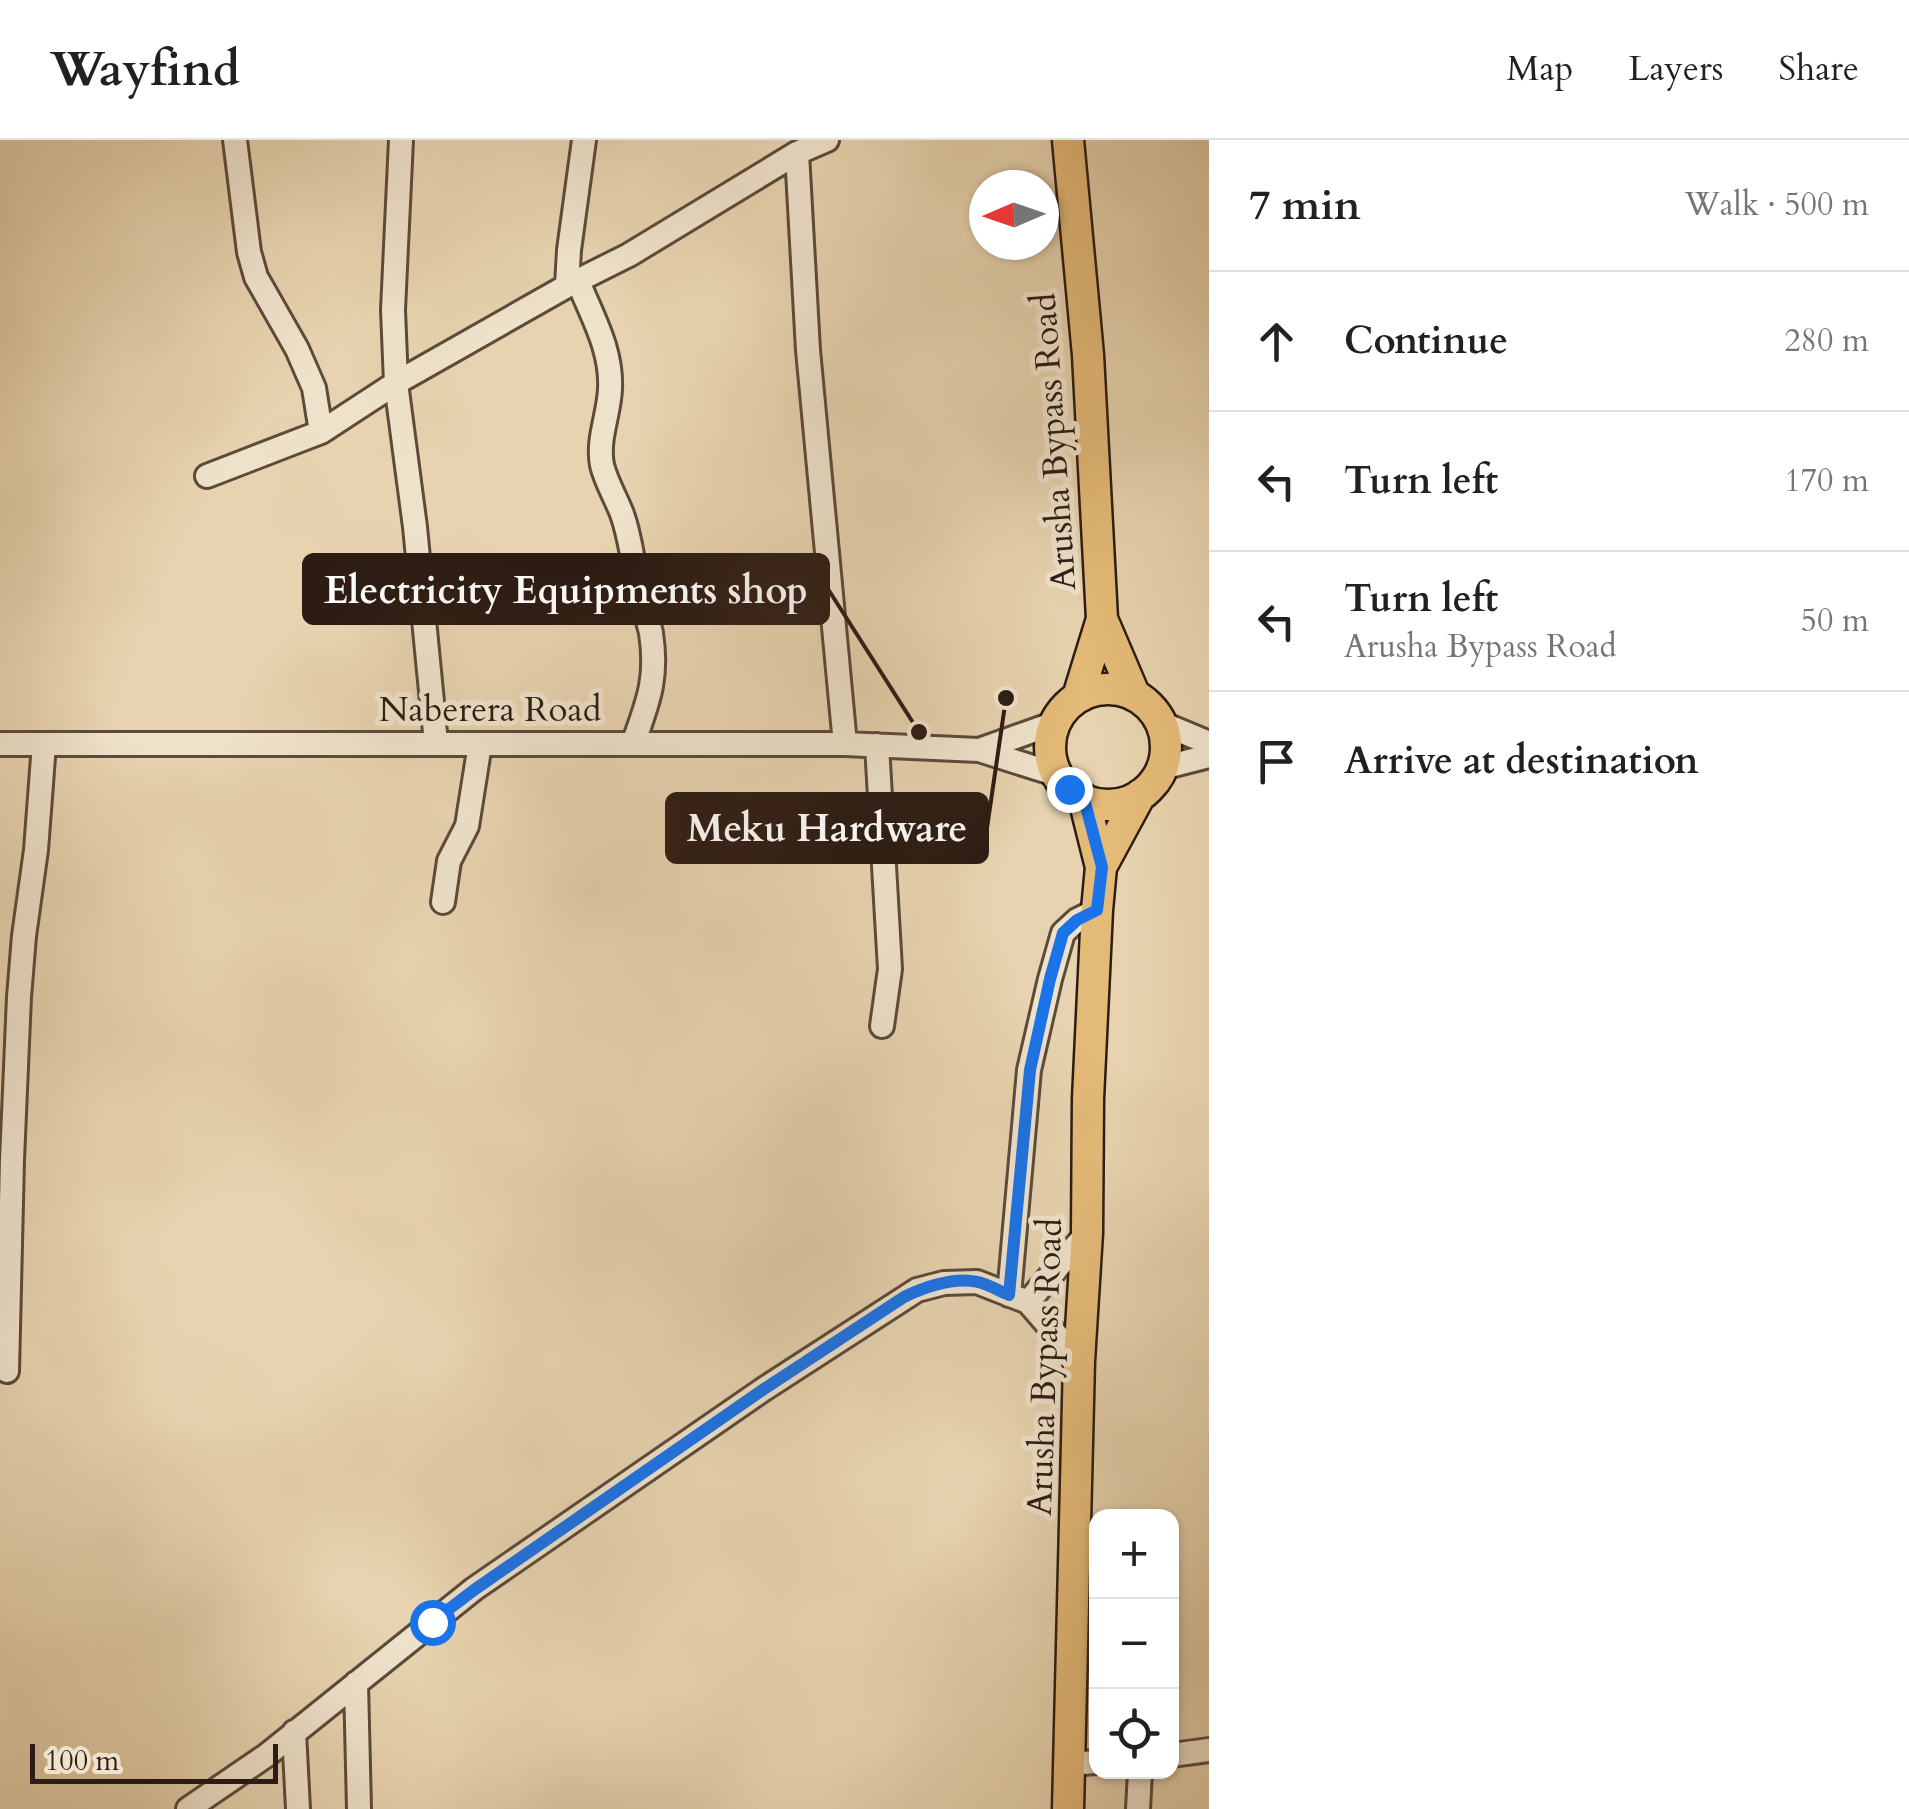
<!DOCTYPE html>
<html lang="en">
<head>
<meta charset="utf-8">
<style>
	:root { --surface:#fff; --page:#f6f6f6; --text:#202124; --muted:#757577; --line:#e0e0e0 }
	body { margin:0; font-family:Cardo,serif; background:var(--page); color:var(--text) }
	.controls { position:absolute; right:30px; bottom:30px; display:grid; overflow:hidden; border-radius:20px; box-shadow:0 2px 8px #0004 }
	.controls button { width:90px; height:90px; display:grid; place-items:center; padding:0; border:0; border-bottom:2px solid var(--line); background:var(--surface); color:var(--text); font:50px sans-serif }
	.compass { position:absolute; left:969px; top:30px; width:90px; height:90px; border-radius:50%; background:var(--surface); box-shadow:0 2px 8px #0004; rotate:268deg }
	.scale { position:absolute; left:30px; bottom:25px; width:248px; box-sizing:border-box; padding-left:10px; border:5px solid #2d1c14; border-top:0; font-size:28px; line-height:35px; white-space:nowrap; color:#2d1c14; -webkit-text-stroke:8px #efe2cb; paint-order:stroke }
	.stop { position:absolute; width:30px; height:30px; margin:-22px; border:8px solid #1a73e8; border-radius:50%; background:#fff }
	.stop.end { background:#1a73e8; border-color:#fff; box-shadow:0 2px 10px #0008 }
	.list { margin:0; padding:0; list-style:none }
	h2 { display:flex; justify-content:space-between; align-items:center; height:130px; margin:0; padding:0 40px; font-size:42px }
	h2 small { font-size:32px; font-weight:400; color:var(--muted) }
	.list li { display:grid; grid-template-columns:65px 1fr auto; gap:30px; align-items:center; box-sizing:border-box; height:140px; padding:0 40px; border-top:2px solid var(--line) }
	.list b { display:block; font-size:38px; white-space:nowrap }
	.list p { margin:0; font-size:32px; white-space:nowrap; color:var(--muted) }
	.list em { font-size:32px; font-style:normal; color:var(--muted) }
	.icon { flex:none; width:55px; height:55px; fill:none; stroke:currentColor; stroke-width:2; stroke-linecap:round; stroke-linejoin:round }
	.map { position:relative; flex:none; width:1209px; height:1669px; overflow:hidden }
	header { display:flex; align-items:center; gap:60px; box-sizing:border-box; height:140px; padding:0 50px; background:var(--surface); border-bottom:2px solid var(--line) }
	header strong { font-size:48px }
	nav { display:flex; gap:55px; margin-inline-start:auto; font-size:35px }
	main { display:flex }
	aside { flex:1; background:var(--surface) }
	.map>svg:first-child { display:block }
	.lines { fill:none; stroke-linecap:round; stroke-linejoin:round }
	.minor-casing { stroke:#5c4a3b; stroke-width:28 }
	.major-casing { stroke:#2d1c14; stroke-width:35 }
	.minor { stroke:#efe2cb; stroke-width:22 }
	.major { stroke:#e4ba78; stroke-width:30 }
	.route { stroke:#1a73e8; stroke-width:12 }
	.labels { text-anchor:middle; stroke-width:10; stroke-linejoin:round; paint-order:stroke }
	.street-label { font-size:35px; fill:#2d1c14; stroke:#efe2cb }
	.leader { fill:none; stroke:#2d1c14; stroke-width:4 }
	.callout-dot { fill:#2d1c14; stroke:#efe2cb; stroke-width:4 }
	.callout { fill:#2d1c14; stroke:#2d1c14; stroke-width:4 }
	.callout-label { font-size:38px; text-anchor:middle; font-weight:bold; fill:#fff }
</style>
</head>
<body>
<header>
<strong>Wayfind</strong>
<nav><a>Map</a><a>Layers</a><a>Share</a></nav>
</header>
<main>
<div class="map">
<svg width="1209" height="1669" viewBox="0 0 1209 1669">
	<rect width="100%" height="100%" fill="#e7d3af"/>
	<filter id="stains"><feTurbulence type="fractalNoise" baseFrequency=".002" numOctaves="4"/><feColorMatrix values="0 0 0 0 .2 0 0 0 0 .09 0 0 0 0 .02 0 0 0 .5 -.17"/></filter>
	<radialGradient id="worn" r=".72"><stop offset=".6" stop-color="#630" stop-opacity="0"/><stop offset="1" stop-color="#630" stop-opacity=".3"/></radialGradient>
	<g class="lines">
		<g class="minor-casing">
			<path id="minor" d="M235 0 249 112 256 137 297 209 314 248 321 292
				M401 0 393 170 396 243 415 387 436 603
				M797 13 808 210 845 604
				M578 141C592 177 612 209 610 249 609 275 597 299 602 325 606 342 616 358 622 374 631 399 633 424 638 449 641 464 648 478 651 493 658 539 648 562 633 604
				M567 146 569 110 584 0
				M207 336 321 292 396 243 567 146 629 115 797 13 827 0
				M1161 583 1209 603
				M0 604H845L979 610 1058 635
				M877 605 890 829 882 886
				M979 610 1055 583
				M1162 628 1209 616
				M443 762 449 721 467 686 480 604
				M1009 1155 1029 930 1050 839 1063 793 1077 780 1097 770
				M1028 1162 1087 1093
				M7 1231 12 1020 19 857 24 796 36 710 44 604
				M356 1543 359 1669
				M294 1592 298 1669
				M1172 1615 1209 1610
				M1069 1624 1096 1622
				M188 1669 267 1615 474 1449 764 1249 917 1150 944 1143 977 1142 1028 1162 1079 1221
				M1138 1669 1140 1632"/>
		</g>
		<g class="major-casing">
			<path id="major" d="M1068 0 1088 215 1102 479 1134 554
				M1050 607a58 58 0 1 1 116 0a58 58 0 1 1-116 0Z
				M1078 557 1102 479
				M1101 727 1140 655
				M1068 1669 1079 1221 1087 1093 1088 959 1097 770 1101 727 1084 659"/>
		</g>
		<use href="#minor" class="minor"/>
		<use href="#major" class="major"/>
	</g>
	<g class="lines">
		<path class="route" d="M432 1482 474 1450 764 1249 904 1157C925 1147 954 1137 978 1142 988 1144 999 1151 1009 1155L1030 930 1050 839 1063 793 1077 780 1097 770 1102 727 1084 659 1069 649"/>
	</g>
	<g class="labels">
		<g class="street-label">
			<text transform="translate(1053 302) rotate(-94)" y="12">Arusha Bypass Road</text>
			<text x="490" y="581">Naberera Road</text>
			<text transform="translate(1044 1227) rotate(-88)" y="12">Arusha Bypass Road</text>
		</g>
	</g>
	<path class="leader" d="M919 592L828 449M1006 558L987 688"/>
	<g class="callout-dot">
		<circle cx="919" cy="592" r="10"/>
		<circle cx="1006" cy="558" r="10"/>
	</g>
	<g class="callout">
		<rect x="304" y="415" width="524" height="68" rx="10"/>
		<rect x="667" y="654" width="320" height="68" rx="10"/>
	</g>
	<g class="callout-label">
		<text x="566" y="463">Electricity Equipments shop</text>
		<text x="827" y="701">Meku Hardware</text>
	</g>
	<rect width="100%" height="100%" filter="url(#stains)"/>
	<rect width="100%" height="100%" fill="url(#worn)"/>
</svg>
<div class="controls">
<button>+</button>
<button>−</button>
<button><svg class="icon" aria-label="locate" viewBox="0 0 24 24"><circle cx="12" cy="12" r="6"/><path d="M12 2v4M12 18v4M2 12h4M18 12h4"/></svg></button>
</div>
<svg class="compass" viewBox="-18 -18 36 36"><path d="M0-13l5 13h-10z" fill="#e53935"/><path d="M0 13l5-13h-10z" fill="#757577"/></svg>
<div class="scale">100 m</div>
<div class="stop" style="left:432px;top:1482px"></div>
<div class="stop end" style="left:1069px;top:649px"></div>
</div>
<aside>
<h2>7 min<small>Walk · 500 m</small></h2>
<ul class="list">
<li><svg class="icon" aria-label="ahead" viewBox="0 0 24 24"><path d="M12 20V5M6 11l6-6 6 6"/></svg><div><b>Continue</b></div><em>280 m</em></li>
<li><svg class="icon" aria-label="left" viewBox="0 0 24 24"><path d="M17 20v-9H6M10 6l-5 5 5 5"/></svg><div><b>Turn left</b></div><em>170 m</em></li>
<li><svg class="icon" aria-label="left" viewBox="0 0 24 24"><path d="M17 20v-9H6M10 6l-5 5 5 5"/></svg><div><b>Turn left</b><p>Arusha Bypass Road</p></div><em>50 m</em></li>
<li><svg class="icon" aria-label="arrive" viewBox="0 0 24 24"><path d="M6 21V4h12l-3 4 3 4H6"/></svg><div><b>Arrive at destination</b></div></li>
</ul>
</aside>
</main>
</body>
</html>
